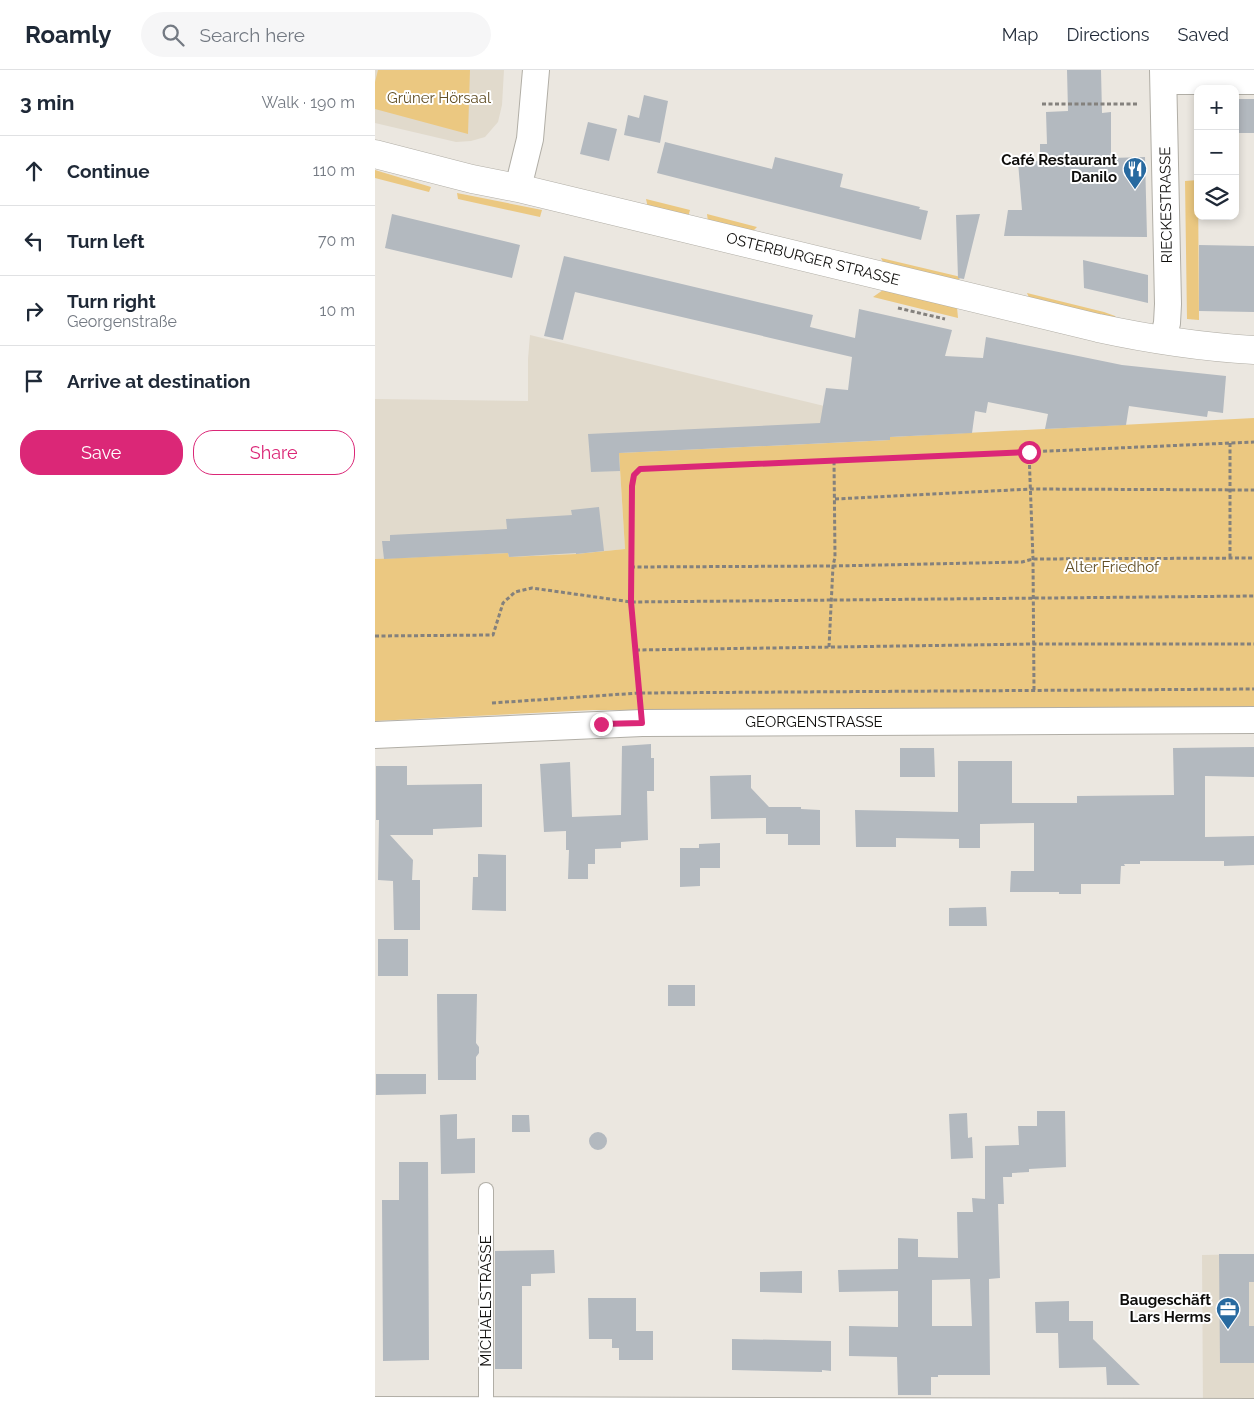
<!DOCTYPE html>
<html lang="en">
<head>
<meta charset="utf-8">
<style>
	:root { --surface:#fff; --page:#f6f6f7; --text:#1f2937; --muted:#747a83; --line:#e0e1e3; --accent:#db2777 }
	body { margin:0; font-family:Raleway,sans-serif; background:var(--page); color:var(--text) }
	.controls { position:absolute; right:15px; top:15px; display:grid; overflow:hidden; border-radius:10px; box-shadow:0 2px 8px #0003 }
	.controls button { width:45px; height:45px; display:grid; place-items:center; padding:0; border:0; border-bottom:1px solid var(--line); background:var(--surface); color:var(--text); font:25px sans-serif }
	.stop { position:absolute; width:15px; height:15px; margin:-11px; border:4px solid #db2777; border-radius:50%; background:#fff }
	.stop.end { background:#db2777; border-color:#fff; box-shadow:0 1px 5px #0008 }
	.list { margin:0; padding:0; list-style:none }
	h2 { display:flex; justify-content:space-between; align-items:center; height:65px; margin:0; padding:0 20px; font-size:21px }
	h2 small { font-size:16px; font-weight:400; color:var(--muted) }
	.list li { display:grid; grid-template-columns:32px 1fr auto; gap:15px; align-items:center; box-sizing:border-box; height:70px; padding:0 20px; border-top:1px solid var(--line) }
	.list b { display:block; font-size:19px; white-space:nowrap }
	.list p { margin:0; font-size:16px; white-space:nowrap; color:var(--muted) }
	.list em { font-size:16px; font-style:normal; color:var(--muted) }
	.actions { display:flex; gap:10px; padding:15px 20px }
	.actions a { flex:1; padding:11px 0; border:1px solid var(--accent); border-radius:20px; text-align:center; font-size:18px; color:var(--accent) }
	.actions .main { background:var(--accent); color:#fff }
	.icon { flex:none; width:28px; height:28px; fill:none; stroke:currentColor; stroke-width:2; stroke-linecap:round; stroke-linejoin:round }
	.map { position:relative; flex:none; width:879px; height:1349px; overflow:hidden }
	header { display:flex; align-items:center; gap:30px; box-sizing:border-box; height:70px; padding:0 25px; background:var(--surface); border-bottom:1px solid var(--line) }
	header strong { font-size:24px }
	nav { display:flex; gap:28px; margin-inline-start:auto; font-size:18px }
	.search { width:350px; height:45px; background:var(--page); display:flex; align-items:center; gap:12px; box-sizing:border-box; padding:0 18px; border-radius:28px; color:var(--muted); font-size:19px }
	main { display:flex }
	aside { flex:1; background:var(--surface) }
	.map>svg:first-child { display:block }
	.built { fill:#e1dacc }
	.green { fill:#ebc881 }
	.building { fill:#b3b9bf; fill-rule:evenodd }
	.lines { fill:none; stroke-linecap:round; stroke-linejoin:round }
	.service-casing { stroke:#b1aea6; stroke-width:16 }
	.minor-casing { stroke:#b1aea6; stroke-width:28 }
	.tertiary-casing { stroke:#b1aea6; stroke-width:29 }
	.path { stroke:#84817d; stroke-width:3; stroke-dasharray:4 2.5; stroke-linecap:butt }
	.service { stroke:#fff; stroke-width:14 }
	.minor { stroke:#fff; stroke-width:26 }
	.tertiary { stroke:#fff; stroke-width:28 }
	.route { stroke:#db2777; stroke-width:6 }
	.labels { text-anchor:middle; stroke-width:4; stroke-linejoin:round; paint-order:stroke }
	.park-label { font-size:15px; fill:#614e25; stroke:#fff }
	.poi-label { font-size:15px; font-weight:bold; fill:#0e0d0b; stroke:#fff; text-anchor:end }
	.street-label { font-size:15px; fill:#0e0d0b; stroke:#fff }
</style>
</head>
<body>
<header>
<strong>Roamly</strong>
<div class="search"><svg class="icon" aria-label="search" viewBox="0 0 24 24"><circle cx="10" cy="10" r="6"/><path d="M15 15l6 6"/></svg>Search here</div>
<nav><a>Map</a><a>Directions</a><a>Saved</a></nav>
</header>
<main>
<aside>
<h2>3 min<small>Walk · 190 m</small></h2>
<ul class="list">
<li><svg class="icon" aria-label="ahead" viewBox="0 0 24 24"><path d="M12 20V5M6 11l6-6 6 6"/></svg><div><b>Continue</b></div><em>110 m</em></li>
<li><svg class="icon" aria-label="left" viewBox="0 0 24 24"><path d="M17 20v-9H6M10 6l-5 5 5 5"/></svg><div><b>Turn left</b></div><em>70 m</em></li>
<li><svg class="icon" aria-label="right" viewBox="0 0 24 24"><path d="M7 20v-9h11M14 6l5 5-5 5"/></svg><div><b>Turn right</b><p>Georgenstraße</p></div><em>10 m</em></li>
<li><svg class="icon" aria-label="arrive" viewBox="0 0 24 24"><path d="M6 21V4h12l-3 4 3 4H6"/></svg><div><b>Arrive at destination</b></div></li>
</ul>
<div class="actions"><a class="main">Save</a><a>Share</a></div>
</aside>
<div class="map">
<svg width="879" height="1349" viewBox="0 0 879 1349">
	<rect width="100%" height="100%" fill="#ebe7e0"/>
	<path class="built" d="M0 0H129L127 35 123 52 110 67 96 71 81 72 0 53Z
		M155 265 470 341 465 372 244 383 250 479 201 484 134 487 133 483 0 489V329L153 331V289Z
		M879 1184V1336H828L827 1185Z"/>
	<path class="green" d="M3 0H95L93 64 0 39V12Z
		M0 100 56 117 54 122 0 108Z
		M823 110 824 250 812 249 810 111Z
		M82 123 167 140 165 147 83 129Z
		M271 129 315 140 313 147 273 138Z
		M332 144 382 157 377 162 333 152Z
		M506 188 586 207 581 212 509 194Z
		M508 220 582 237 583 248 498 227Z
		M652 223 729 242 740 246 742 250 655 230Z
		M879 348V639L218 640 0 651V489L133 483 134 487 201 484 250 479 244 383 515 370V367Z"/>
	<path class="building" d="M692 0H726L727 43 736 42V88L770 87 772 167 629 166 633 140H647L643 92 665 91V74H672L671 42 693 41Z
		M269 25 293 31 285 73 249 65 253 45 264 48Z
		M860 29H879V63H860Z
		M213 52 242 59 234 91 205 84Z
		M290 72 397 99 400 87 468 104 465 117 545 137 544 139 553 141 546 170 282 103Z
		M17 144 145 175 137 208 10 178Z
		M605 144 589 209 583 208 581 145Z
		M824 175 879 176V242L824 241Z
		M189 186 438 245 435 257 480 268 484 239 577 260 570 286 608 288 611 267 747 295 851 306 848 343 833 341 832 347 754 336 751 355 670 359 673 344 613 332 611 343 600 341 597 363 515 367V370L244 383 245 401 216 402 213 364 445 353 451 318 473 320 477 287 200 222 188 270 169 266Z
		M708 190 773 205V233L709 218Z
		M224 437 229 481 201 484V483L134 487 133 483 9 489 7 471H15V465L132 459 131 449 197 445 196 440Z
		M276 674V688H279V721H272L273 770 246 772V778L220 779V794H213V809H193L194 780H191V761L169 762 165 694 195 692 197 747 246 745 247 676Z
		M879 677V707L830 706V767L879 766V795L849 796V791H765V794H749L750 796H746L745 814H706V824H684V822H635L636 801H659V753L605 754V778H584V769L521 768V777H481L480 740 583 742V691H637V733H702V726L799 725 798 678Z
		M525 678H559L560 707H525Z
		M1 696H32V715L107 714V757L58 759V765H15L38 790 37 810H45V860H19L18 811 3 810 4 750H1Z
		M376 705V718L394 737H426V739L445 740V775H413V764H391V748L336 749 335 706Z
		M345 773V798H325V816L305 817V778H324V774Z
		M103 784 131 785V841L97 840 98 807H103Z
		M611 837 612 856H574V838Z
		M3 869H33V906H3Z
		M293 915H320V936H293Z
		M62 924H102L101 973 104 977V983L101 987V1010H63Z
		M1 1004H51V1024L1 1025Z
		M662 1041H690L691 1097 654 1099V1102L637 1103V1107H628L629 1134H623L625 1208 614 1209 615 1305H563V1307H556V1325H523L522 1287 474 1286V1256L523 1257V1221L464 1222 463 1200 523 1199V1168L543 1169V1187L583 1188 582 1142H598L597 1128 610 1129V1076L644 1075 643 1056H662ZM595 1209 597 1256H557V1210Z
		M592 1043 593 1068 597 1067 598 1088 576 1089 574 1044Z
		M82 1044V1069L100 1068V1103L66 1104 65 1045Z
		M137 1045H154L155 1062H137Z
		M214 1071a9 9 0 1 1 18 0a9 9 0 1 1-18 0Z
		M24 1092H53L54 1290 8 1291 7 1130H24Z
		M179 1180 180 1203 156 1204V1216H147V1299H120V1181Z
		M844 1184H879V1212H874V1256H879V1293H845Z
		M427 1201V1223L385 1222V1202Z
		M213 1228H261V1261H278V1290H244V1278H237V1269H214Z
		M694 1231V1251H718V1269L765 1315H732L731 1297 684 1298 683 1263H661L660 1232Z
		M357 1269 456 1271V1301L447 1300V1302L357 1300Z"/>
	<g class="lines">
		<g class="service-casing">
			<path id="service" d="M111 1342V1120"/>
		</g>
		<g class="minor-casing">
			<path id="minor" d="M789 11H879
				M143 118 155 69 161 0
				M788 270 792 253 793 234 788 0
				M0 665 267 653 879 650
				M0 1340 879 1342"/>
		</g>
		<g class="tertiary-casing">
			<path id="tertiary" d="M0 84 97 109 143 118 723 258C774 269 826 277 879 280"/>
		</g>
		<path class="path" d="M667 34H764
			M523 238 570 249
			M855 373V488
			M654 382 658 489 659 621
			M460 429 656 419 879 420
			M256 497 458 496 647 492 658 489 879 488
			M0 566 118 565 128 533 140 522 157 518 256 532 879 526
			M454 577 458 496 460 487 459 390
			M261 580 658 574H879
			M264 623 256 532 257 416 259 405 265 399 879 372
			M117 633 264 623 879 619"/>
		<use href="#service" class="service"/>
		<use href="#minor" class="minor"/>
		<use href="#tertiary" class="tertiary"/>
	</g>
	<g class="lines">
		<path class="route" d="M226 654 267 653 256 532 257 416 259 405 265 399 654 382"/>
	</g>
	<defs>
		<g id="restaurant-pin" transform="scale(1.25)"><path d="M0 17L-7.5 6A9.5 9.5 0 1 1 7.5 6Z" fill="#286aa0" stroke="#fff"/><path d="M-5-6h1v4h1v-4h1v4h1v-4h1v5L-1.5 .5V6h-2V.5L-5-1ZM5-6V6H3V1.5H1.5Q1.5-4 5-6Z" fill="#fff"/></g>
		<g id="office-pin" transform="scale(1.25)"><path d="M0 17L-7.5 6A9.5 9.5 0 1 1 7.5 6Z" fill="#286aa0" stroke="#fff"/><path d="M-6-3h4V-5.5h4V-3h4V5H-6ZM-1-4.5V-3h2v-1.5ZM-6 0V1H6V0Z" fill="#fff"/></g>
	</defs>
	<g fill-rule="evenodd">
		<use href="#restaurant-pin" x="760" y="99"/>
		<use href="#office-pin" x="853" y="1239"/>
	</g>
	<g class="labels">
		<g class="park-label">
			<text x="64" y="33">Grüner Hörsaal</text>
			<text x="737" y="502">Alter Friedhof</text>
		</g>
		<g class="poi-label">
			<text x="742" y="95">Café Restaurant<tspan x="742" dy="17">Danilo</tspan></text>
			<text x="836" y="1235">Baugeschäft<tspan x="836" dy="17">Lars Herms</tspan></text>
		</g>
		<g class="street-label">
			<text transform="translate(791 135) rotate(-91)" y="5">RIECKESTRASSE</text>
			<text transform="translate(438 189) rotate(14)" y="5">OSTERBURGER STRASSE</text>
			<text x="439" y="657">GEORGENSTRASSE</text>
			<text transform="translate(111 1231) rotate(-90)" y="5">MICHAELSTRASSE</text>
		</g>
	</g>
</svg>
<div class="controls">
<button>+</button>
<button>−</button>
<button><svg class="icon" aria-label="layers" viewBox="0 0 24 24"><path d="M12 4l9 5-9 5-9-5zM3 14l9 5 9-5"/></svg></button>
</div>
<div class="stop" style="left:654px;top:382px"></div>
<div class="stop end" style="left:226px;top:654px"></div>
</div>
</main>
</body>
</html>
